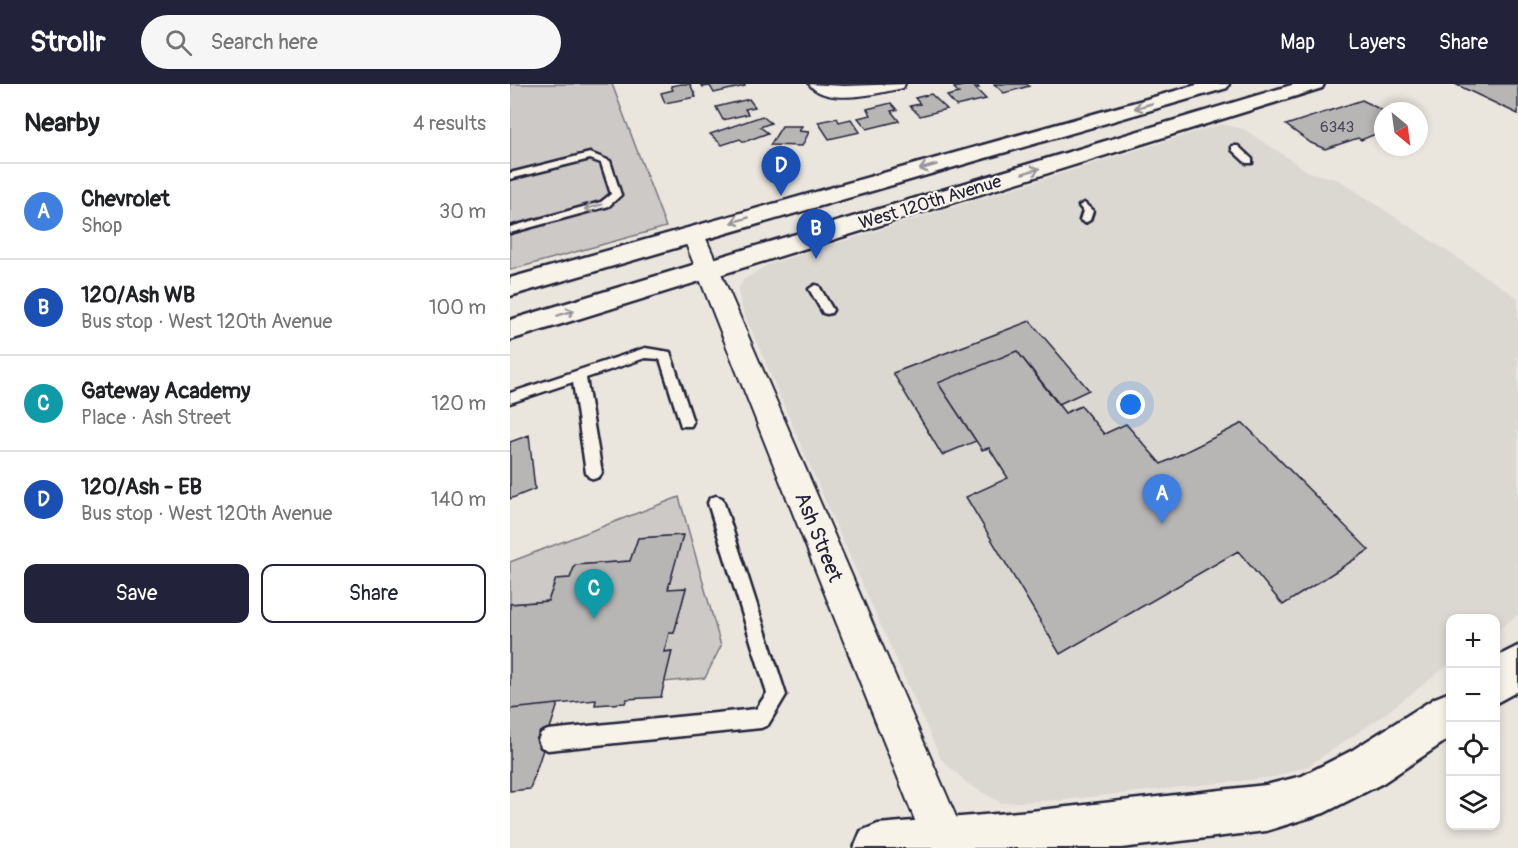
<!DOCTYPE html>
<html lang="en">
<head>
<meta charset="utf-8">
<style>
	:root { --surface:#fff; --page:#f6f6f6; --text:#202124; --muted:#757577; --line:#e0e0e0; --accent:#22223b }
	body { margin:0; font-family:Pangolin,sans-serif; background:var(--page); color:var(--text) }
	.controls { position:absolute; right:18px; bottom:18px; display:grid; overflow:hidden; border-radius:12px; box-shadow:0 3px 9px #0003 }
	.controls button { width:54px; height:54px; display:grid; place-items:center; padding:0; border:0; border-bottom:2px solid var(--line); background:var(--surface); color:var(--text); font:30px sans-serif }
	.compass { position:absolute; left:864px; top:18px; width:54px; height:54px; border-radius:50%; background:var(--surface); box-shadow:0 3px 9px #0003; rotate:151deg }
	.you { position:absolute; left:621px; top:321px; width:21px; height:21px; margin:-15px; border:4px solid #fff; border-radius:50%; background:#1a73e8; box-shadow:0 0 0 9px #1a73e833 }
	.badge { display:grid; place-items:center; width:39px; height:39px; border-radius:50%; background:var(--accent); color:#fff; font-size:20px; font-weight:700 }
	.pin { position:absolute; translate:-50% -50px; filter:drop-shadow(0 2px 3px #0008) }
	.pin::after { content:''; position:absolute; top:32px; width:21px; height:18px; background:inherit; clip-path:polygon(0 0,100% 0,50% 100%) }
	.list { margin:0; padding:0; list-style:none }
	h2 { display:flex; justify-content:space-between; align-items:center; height:78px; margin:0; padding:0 24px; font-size:26px }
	h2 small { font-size:20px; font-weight:400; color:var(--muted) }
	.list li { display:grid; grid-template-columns:39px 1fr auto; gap:18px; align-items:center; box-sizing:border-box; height:96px; padding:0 24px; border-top:2px solid var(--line) }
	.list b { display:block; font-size:22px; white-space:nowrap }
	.list p { margin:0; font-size:20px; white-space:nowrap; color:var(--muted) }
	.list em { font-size:20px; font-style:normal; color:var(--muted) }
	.actions { display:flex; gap:12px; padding:18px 24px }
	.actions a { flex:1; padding:14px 0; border:2px solid var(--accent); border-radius:12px; text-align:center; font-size:21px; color:var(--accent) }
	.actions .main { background:var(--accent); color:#fff }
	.icon { flex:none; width:33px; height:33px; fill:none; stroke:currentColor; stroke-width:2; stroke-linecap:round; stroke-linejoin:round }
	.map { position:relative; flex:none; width:1008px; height:764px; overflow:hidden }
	header { display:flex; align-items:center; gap:36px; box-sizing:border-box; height:84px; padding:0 30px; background:var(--accent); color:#fff }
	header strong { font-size:28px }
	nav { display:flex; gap:33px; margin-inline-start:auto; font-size:21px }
	.search { width:420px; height:54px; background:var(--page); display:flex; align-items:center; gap:15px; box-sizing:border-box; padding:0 21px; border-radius:33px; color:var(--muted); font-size:22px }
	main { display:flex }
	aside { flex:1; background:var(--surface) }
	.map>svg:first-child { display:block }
	.built { fill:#dbd8d2 }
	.green { fill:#cdc9c6; stroke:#787680; stroke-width:1.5 }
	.building { fill:#b8b6b5; stroke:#22223b; stroke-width:1.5 }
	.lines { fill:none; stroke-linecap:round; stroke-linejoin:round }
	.lane-casing { stroke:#22223b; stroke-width:5 }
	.street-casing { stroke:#22223b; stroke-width:4 }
	.secondary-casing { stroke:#22223b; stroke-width:5 }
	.primary-casing { stroke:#22223b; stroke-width:5 }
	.lane { fill:#f7f3e8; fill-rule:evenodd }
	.street { fill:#f7f3e8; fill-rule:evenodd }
	.secondary { fill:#f7f3e8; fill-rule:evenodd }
	.primary { fill:#f7f3e8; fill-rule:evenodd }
	.oneway { stroke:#97959a }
	.labels { text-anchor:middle; stroke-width:4.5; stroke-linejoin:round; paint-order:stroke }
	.far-number-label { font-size:15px; fill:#48475a }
	.far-street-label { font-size:18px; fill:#22223b; stroke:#f7f3e8 }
	.street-label { font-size:21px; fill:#22223b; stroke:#f7f3e8 }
</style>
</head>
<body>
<header>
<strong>Strollr</strong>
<div class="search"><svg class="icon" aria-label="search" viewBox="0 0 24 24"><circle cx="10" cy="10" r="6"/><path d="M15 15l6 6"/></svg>Search here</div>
<nav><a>Map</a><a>Layers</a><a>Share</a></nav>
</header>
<main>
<aside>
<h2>Nearby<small>4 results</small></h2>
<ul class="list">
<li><span class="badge" style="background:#3f7fe0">A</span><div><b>Chevrolet</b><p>Shop</p></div><em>30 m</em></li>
<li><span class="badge" style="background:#1a4fb4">B</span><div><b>120/Ash WB</b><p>Bus stop · West 120th Avenue</p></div><em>100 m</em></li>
<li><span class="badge" style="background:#0f9aa8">C</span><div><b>Gateway Academy</b><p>Place · Ash Street</p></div><em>120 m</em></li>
<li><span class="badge" style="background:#1a4fb4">D</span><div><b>120/Ash - EB</b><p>Bus stop · West 120th Avenue</p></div><em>140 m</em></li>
</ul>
<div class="actions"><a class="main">Save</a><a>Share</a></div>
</aside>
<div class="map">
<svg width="1008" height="764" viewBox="0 0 1008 764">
	<rect width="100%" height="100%" fill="#eae6de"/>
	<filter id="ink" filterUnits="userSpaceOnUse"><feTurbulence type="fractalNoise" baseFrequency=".0167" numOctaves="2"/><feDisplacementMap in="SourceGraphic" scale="12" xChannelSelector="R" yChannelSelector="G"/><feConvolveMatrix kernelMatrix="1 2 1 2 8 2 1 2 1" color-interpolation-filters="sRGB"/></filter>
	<g filter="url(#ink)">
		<path class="built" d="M711 40 734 45 799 88 829 96 1008 214V531L986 547V534H940V580L871 633 800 681 765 693 553 716 491 719 458 700 431 675 323 435 232 225 228 207 233 196 257 181Z"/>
		<path class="green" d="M0 0H102L156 143 0 186Z
			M169 413 211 562 195 594 154 598 162 567 154 568 159 549H164L176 504 158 505 172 451 128 454 120 477 65 481 60 494 46 495 38 517 0 520V478Z"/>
		<path class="building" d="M171 0H180L186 13 155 19 151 9 163 6 161 2Z
			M191 0H234L235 2 204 9 200 2 193 3Z
			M460 0H466L469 4H465L476 15 446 22 437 12 449 9 444 4Z
			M484 0H517L519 2 494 9Z
			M945 0H1008V30Z
			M421 10 437 25 410 32 400 22 410 20 405 14Z
			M239 15 245 23 235 25 238 30 213 36 206 23Z
			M852 16 873 27V47L851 56 848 54 815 65 801 59 776 41Z
			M381 19 387 26 381 27 389 37 357 45 348 34 361 31 357 25Z
			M252 32 261 39 250 43 258 49 234 58 230 55 212 61 200 50Z
			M327 34 329 38 341 35 350 48 319 55 308 38Z
			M272 42H292L289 47 299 48 292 62 260 61Z
			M520 237 579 306 549 320 507 267 428 299 466 357 432 371 383 289Z
			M507 267 555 329 571 322 594 350 616 340 651 380 733 339 859 466 773 521 728 467 550 570 456 413 498 394 479 364 472 366 428 299Z
			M19 351 25 405 0 415V358Z
			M173 451 158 505 176 504 164 549H159L154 568 162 567 151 613 117 615 115 619 85 621 86 616 0 625V520L38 517 46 495 60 494 65 481 120 477 128 454Z
			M48 620 20 705 0 707V625Z"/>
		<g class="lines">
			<g class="lane-casing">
				<path id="lane" d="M722 62H728L742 75V79H736L722 66Z
					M80 69 100 77 111 111 99 122 0 149V143L91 118 101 110 91 79 80 75 0 95V89Z
					M574 119 583 127 580 136 575 139 570 136 573 127 569 122Z
					M305 201 309 202 323 226 321 229 317 230 313 229 299 205Z
					M135 264 160 268 183 338 181 342H171L150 275 135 274 76 294 92 389 89 393 84 395 79 393 76 389 63 298 0 319V309Z
					M206 412 212 414 214 419 276 611 258 641 251 644 38 666 31 663 28 656 31 649 38 646 246 625 257 609 198 419 200 414Z"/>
			</g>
			<g class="street-casing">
				<path id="street" d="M299 0 334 2 395 0 393 4C369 9 316 23 299 0Z
					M183 143 191 145 194 150 450 742 456 757 454 764H416L172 150 175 145Z"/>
			</g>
			<g class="secondary-casing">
				<path id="secondary" d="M1008 562V607L986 619V573Z
					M940 608V654L873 699 814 729 756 747 611 764H344L351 747 368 740 521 727 756 701 792 692 841 667 925 614Z"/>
			</g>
			<g class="primary-casing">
				<path id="primary" d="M690 0H719L717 4 0 212V194Z
					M785 0H814L812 4 0 256V236Z"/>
			</g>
			<use href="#lane" class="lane"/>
			<use href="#street" class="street"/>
			<use href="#secondary" class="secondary"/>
			<use href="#primary" class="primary"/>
		</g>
		<defs><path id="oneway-shaft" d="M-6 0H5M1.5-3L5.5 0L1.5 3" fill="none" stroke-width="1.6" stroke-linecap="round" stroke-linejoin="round" transform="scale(1.5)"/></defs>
		<g class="oneway">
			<use href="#oneway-shaft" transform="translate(633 22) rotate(164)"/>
			<use href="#oneway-shaft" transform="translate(418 83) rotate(164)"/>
			<use href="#oneway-shaft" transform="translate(521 87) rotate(-17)"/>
			<use href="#oneway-shaft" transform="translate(83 123) rotate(165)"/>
			<use href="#oneway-shaft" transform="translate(230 136) rotate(164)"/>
			<use href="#oneway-shaft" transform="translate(56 229) rotate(-17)"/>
		</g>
	</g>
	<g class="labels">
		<g class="far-number-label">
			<text x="827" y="48">6343</text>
		</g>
		<g class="far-street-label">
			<text transform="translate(420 118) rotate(-17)" y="6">West 120th Avenue</text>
		</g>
		<g class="street-label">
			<text transform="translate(309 453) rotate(68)" y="7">Ash Street</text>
		</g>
	</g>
</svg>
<div class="controls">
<button>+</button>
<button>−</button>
<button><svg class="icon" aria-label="locate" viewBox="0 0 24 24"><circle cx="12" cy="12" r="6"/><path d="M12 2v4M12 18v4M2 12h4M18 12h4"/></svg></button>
<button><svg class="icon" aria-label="layers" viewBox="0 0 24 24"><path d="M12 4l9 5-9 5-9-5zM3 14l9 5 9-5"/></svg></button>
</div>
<svg class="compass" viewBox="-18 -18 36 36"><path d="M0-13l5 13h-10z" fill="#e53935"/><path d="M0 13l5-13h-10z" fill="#757577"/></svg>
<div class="you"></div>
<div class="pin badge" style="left:652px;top:440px;background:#3f7fe0">A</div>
<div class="pin badge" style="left:306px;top:175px;background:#1a4fb4">B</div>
<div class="pin badge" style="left:84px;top:535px;background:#0f9aa8">C</div>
<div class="pin badge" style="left:271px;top:112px;background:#1a4fb4">D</div>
</div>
</main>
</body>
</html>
